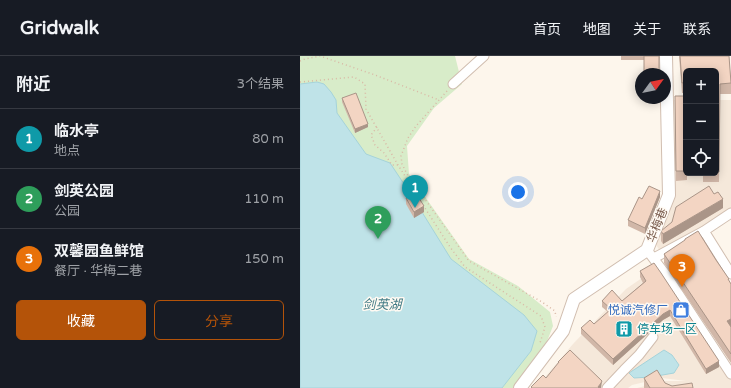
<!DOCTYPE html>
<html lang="zh">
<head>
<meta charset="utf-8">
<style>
	:root { --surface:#171b24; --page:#20242c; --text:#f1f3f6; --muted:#9ea1a6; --line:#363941; --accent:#b45309 }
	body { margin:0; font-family:"Varela Round","Noto Sans SC",sans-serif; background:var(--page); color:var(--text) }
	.controls { position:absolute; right:12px; top:12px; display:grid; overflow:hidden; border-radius:6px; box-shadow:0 2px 10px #0003 }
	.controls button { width:36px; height:36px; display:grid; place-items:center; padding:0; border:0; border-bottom:1px solid var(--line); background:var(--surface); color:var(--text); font:20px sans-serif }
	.compass { position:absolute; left:335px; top:12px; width:36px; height:36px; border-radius:50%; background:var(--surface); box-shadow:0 2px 10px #0003; rotate:57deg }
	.you { position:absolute; left:218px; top:136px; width:14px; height:14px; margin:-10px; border:3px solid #fff; border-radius:50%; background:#1a73e8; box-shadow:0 0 0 6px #1a73e833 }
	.badge { display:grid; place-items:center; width:26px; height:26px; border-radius:50%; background:var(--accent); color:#fff; font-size:13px; font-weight:700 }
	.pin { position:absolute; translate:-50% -33px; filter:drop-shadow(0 1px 2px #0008) }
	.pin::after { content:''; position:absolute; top:21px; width:14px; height:12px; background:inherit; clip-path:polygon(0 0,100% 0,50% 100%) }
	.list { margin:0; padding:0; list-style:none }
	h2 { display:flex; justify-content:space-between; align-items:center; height:52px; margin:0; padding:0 16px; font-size:17px }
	h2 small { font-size:13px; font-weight:400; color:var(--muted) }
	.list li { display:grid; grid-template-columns:26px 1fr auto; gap:12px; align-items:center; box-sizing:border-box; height:60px; padding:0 16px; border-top:1px solid var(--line) }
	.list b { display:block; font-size:15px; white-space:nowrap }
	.list p { margin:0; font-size:13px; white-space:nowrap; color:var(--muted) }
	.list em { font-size:13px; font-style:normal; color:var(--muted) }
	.actions { display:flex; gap:8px; padding:12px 16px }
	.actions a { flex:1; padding:9px 0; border:1px solid var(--accent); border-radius:6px; text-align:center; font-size:14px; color:var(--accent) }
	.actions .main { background:var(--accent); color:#fff }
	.icon { flex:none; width:22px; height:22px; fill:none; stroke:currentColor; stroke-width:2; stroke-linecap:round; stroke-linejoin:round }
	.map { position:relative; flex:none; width:431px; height:332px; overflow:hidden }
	header { display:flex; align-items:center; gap:24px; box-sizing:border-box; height:56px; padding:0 20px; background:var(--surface); border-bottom:1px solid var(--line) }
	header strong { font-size:19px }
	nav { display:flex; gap:22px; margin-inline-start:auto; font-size:14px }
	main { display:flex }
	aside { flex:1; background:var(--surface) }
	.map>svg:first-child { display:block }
	.residential { fill:#f5e8da }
	.green { fill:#d8ecc9 }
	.water { fill:#bfe3e8; stroke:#a5d3da }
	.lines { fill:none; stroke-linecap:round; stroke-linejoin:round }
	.minor-casing { stroke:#d1beb0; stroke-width:11 }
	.tertiary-casing { stroke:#d1beb0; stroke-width:14 }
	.path { stroke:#d9b8a5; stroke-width:1.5; stroke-dasharray:1 3; stroke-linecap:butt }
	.minor { stroke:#fff; stroke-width:9 }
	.tertiary { stroke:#fff; stroke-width:12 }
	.wall { fill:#d1b7a8 }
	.shaded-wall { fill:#aa9588 }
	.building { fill:#f3d5c3; stroke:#aa9588 }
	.labels { text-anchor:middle; stroke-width:3; stroke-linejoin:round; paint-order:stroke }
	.street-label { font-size:12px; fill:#7a5c4d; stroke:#fffaf3 }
	.shop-label { font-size:12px; fill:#366cbe; stroke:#fffaf3; text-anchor:end }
	.culture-label { font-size:12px; fill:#0d838f; stroke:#fffaf3; text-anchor:start }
	.water-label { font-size:13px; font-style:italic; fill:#437c86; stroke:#fffaf3 }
</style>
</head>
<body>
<header>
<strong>Gridwalk</strong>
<nav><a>首页</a><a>地图</a><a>关于</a><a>联系</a></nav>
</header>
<main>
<aside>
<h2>附近<small>3个结果</small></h2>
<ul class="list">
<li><span class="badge" style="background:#0f9aa8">1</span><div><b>临水亭</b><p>地点</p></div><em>80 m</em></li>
<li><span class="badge" style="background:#2e9e5b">2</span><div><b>剑英公园</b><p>公园</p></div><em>110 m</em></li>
<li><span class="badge" style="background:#e8710a">3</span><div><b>双馨园鱼鲜馆</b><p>餐厅 · 华梅二巷</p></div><em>150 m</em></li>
</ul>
<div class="actions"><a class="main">收藏</a><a>分享</a></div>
</aside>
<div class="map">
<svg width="431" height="332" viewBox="0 0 431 332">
	<rect width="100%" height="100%" fill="#fdf6ec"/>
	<path class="residential" d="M372 44H386V117H416V44H431V157L360 195 353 184 373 139Z
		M355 213 431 318V332H337L365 325H386L362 322 332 329 328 332H236L273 288 326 233Z"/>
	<path class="green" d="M0 0H155L162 28 134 52 107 90 109 118 169 203 218 230 250 256 253 270 242 298 214 332H0Z"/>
	<path class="water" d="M17 26 24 28 31 36 36 44 37 57 66 98 90 107 112 140 151 203 224 259 237 275 231 295 202 332H0V28Z
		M364 294 372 299 379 309 374 317 351 321 334 322 329 317Z"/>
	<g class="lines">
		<g class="minor-casing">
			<path id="minor" d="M153 28 184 0
				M404 175 431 218
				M347 194 366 219 431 318
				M354 202 404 175 431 157
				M307 332 324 314 339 299 353 281"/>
		</g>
		<g class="tertiary-casing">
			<path id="tertiary" d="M220 332 263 275 274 243 347 194 369 139 366 0"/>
		</g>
		<path class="path" d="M0 5 5 3 20 0 75 19 139 44
			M0 26 54 21 65 28 66 53 98 109 116 137
			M147 35 116 70 108 82 101 100 102 108 107 118 169 205 242 246 255 255 256 261
			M77 71 71 79 75 89 84 97 92 109H98
			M123 149 150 191 165 211 241 260 245 271 240 287"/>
		<use href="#minor" class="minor"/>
		<use href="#tertiary" class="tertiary"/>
	</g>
	<path class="wall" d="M321 0H359L344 4H321Z
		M379 0H429L431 27V38H420L419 126H403V117H416V15H386V37H382Z
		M375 40 386 49V74H385V83H386V117H387V124L376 125Z
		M42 42 68 71 55 77 42 46Z
		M360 141 345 178 328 170V164L342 143Z
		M106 142 124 156 114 162 106 148Z
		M423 152 363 188 361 185V175Z
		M385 183 429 225 431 228V307L364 207V198L385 185Z
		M340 215 419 311 406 318 370 260 363 264 313 309 281 278V272L294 268 308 256 302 251V245H322L343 227 340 221Z
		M344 322 365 327 372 330 393 332H344Z"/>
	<path class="shaded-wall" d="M68 68V71L55 77V73Z
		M360 135V141L345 178V172Z
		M423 143V152L363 188V178Z
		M124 150V156L114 162V156Z
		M370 254V260L363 264 313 309V303L363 258Z
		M431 263V272L427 265Z
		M419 305V311L406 318V313Z
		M302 325 301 332H298V331Z"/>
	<path class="building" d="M344 0H359V18H344Z
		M380 0H429L431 27 420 28 419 116H416V15H386V26L382 27Z
		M56 37 68 68 55 73 42 42Z
		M375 40H385L386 64H385V83H386V115H376Z
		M349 130 360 135 345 172 328 164 339 141 342 143Z
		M409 130 414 138 418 136 423 143 363 178 361 175 372 166 376 151Z
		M115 136 124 150 114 156 106 142Z
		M398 175 416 204 429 223H428L431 228V263L427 265 431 271V298L364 198 385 184V183Z
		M354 207 361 217 419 305 406 313 370 254 363 258 313 303 281 272 290 264 294 268 311 253 302 245 312 234 322 245 346 225 340 215Z
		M270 294 302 325 301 327 298 331 299 332H232L231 331 243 319 246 322 259 306H258Z
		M357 314 365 327 372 330 392 327 393 332H350L344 322Z"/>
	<defs>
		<g id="shop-square" transform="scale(0.9)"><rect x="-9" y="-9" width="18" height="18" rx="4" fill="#3f7fe0" stroke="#fffaf3"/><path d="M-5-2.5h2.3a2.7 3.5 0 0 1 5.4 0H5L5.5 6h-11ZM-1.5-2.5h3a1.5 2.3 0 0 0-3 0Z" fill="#fff"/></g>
		<g id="building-square" transform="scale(0.9)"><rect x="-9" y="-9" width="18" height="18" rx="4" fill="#0f9aa8" stroke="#fffaf3"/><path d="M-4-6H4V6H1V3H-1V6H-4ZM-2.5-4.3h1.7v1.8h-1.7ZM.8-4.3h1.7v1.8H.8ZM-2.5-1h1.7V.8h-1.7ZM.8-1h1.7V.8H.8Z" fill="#fff"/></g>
	</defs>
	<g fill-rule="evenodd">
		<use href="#shop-square" x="381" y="254"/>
		<use href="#building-square" x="324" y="273"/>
	</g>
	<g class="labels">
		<g class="street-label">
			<text transform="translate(357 169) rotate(-68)" y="4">华梅巷</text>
		</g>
		<g class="shop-label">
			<text x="368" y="258">悦诚汽修厂</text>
		</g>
		<g class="culture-label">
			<text x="337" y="277">停车场一区</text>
		</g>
		<g class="water-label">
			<text x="82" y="253">剑英湖</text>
		</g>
	</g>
</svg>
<div class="controls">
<button>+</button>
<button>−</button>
<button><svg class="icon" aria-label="locate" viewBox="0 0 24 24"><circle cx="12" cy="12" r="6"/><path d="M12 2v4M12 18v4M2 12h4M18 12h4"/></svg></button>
</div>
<svg class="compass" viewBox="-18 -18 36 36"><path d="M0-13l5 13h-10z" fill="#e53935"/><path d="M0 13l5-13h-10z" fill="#9ea1a6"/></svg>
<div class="you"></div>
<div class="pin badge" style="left:115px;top:152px;background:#0f9aa8">1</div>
<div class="pin badge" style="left:78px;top:183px;background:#2e9e5b">2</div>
<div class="pin badge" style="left:382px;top:231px;background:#e8710a">3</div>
</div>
</main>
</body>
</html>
